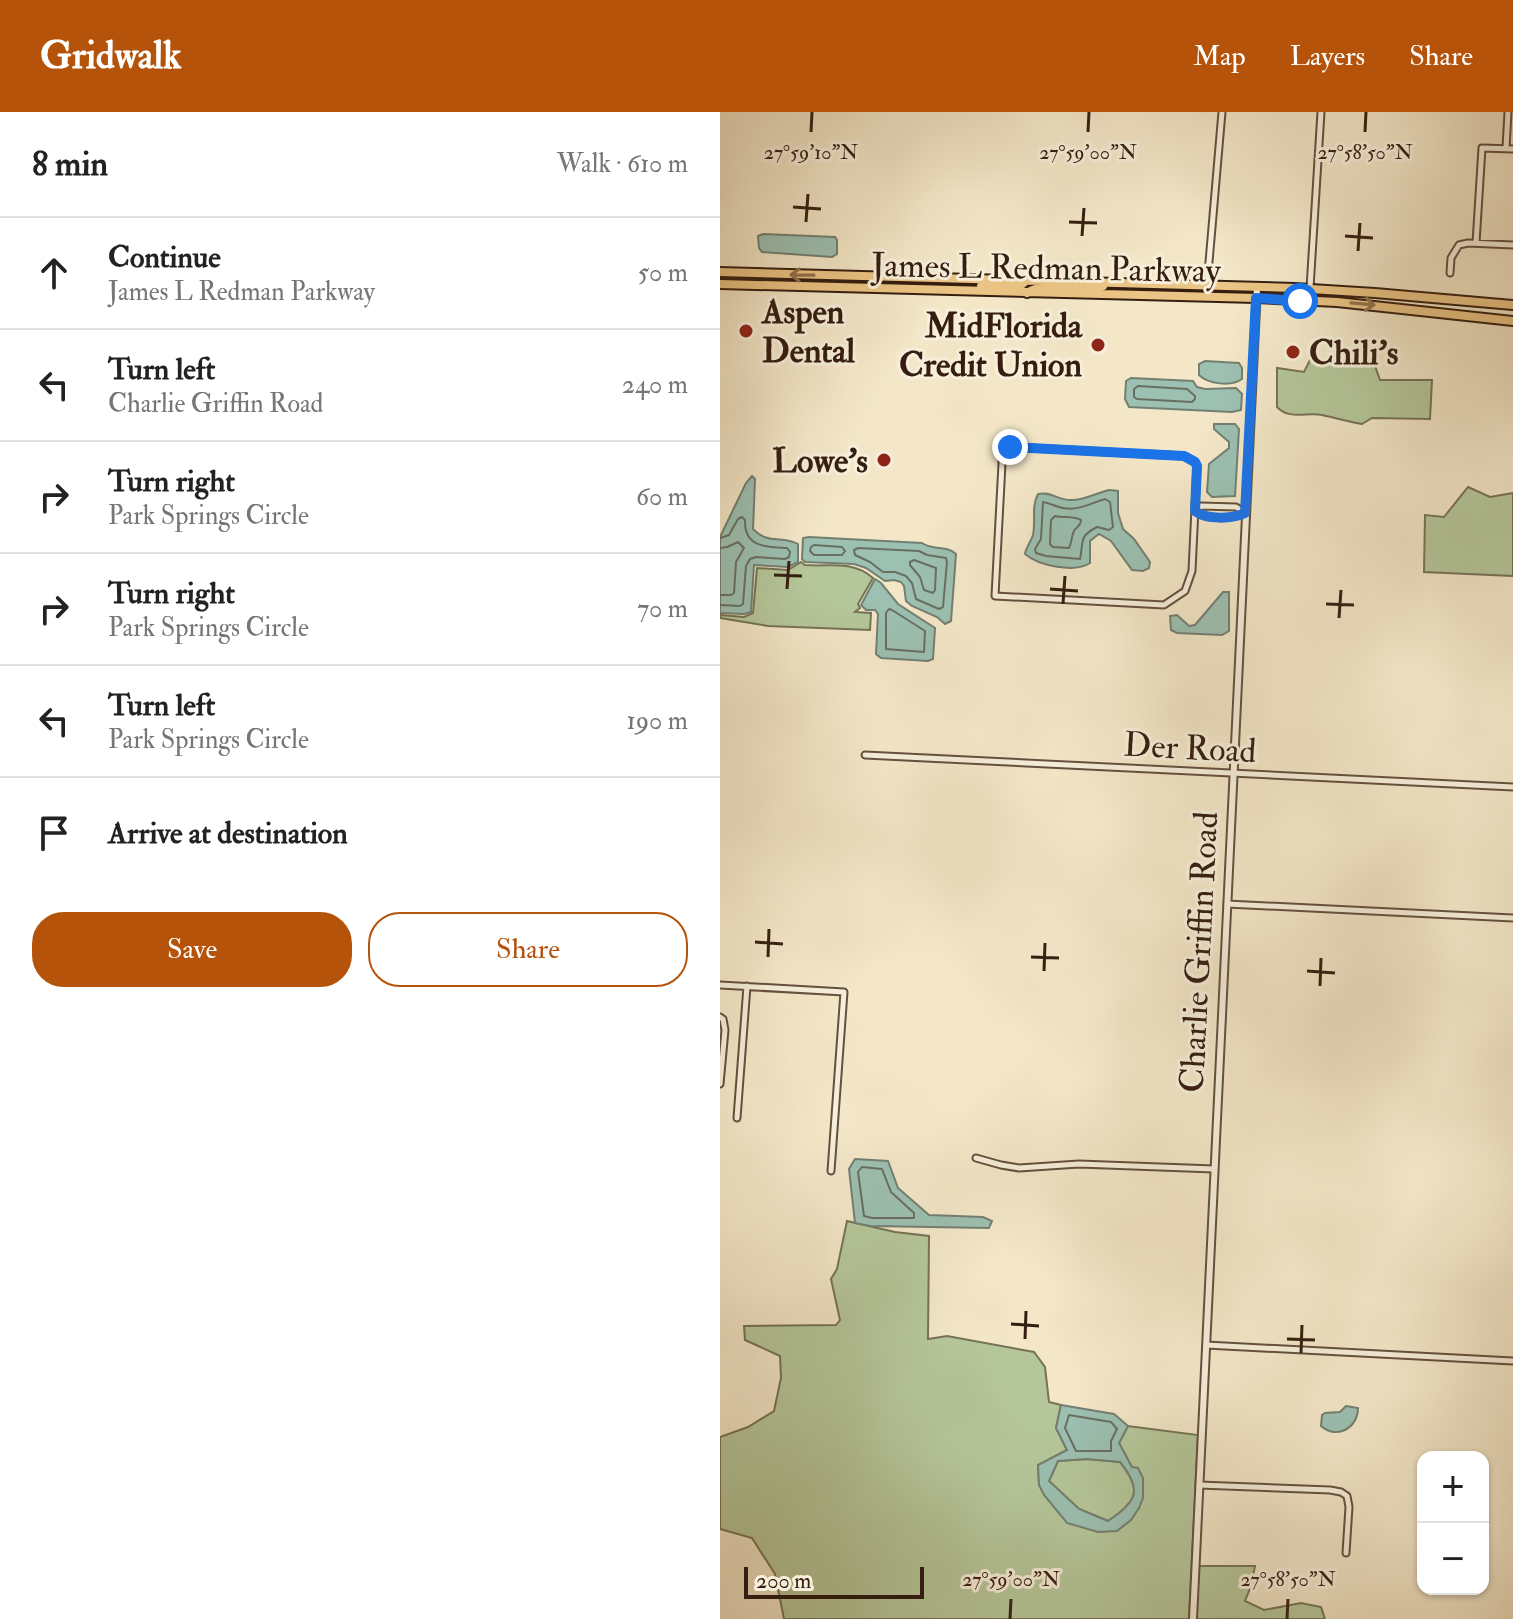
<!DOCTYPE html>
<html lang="en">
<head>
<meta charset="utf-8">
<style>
	:root { --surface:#fff; --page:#f6f6f6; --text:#222; --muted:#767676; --line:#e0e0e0; --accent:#b45309 }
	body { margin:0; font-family:"IM FELL Double Pica",serif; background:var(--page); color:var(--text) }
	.controls { position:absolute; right:24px; bottom:24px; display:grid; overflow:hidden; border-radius:16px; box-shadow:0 2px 6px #0004 }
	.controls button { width:72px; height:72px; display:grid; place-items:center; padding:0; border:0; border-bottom:2px solid var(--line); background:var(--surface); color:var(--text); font:40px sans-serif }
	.scale { position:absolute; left:24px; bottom:20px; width:180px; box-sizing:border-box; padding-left:8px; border:4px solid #351e10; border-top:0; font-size:22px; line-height:28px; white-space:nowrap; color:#351e10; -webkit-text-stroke:6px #f7efdb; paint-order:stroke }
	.stop { position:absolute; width:24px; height:24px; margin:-18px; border:6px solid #1a73e8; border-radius:50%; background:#fff }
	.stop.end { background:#1a73e8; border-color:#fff; box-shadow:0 2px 8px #0008 }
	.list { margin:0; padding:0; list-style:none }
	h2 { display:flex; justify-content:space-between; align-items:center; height:104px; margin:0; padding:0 32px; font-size:34px }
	h2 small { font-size:26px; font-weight:400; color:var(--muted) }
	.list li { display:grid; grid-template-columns:52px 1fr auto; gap:24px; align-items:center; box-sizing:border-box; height:112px; padding:0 32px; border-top:2px solid var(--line) }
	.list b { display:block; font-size:30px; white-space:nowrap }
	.list p { margin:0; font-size:26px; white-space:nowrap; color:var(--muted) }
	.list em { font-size:26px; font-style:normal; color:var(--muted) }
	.actions { display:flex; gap:16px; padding:24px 32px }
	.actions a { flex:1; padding:18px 0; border:2px solid var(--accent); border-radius:32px; text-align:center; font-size:28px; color:var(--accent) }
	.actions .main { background:var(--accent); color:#fff }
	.icon { flex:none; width:44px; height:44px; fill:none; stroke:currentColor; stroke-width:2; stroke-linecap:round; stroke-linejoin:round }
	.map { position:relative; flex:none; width:793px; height:1507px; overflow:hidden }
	header { display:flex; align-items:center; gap:48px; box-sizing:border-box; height:112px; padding:0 40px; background:var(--accent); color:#fff }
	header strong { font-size:38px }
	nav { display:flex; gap:44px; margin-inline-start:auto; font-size:28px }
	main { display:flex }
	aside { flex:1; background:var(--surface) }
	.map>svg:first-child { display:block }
	.green { fill:#b5c79a; stroke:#757255; stroke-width:2 }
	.water { fill:#9cc0b2; stroke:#737f71; stroke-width:2; fill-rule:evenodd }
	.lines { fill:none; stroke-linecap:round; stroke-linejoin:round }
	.shore { stroke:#686f61; stroke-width:2 }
	.minor-casing { stroke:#64503e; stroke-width:9 }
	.tertiary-casing { stroke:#64503e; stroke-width:10 }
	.primary-casing { stroke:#351e10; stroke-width:12 }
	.minor { stroke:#f7efdb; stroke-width:5 }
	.tertiary { stroke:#f7efdb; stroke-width:6 }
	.primary { stroke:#eac484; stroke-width:8 }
	.oneway { stroke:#90714a }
	.route { stroke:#1a73e8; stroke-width:10 }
	.ticks { fill:none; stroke:#351e10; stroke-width:3 }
	.poi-dot { fill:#8f2418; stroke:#f7efdb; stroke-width:3 }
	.labels { text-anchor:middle; stroke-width:6; stroke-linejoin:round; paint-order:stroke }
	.street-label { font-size:34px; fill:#351e10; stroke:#f7efdb }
	.poi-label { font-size:34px; font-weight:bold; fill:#351e10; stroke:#f7efdb; text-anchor:start }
	.ticks-label { font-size:20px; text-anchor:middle; fill:#351e10; stroke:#f7efdb; stroke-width:6; stroke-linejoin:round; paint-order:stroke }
</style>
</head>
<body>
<header>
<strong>Gridwalk</strong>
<nav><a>Map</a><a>Layers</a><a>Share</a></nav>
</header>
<main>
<aside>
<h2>8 min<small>Walk · 610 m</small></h2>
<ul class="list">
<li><svg class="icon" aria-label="ahead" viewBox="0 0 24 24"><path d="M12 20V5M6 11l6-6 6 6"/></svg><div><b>Continue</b><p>James L Redman Parkway</p></div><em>50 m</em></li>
<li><svg class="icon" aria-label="left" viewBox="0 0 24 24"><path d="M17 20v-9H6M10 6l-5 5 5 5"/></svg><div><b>Turn left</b><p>Charlie Griffin Road</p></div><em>240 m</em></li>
<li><svg class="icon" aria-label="right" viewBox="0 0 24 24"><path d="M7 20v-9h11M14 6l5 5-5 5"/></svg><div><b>Turn right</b><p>Park Springs Circle</p></div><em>60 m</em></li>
<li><svg class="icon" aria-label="right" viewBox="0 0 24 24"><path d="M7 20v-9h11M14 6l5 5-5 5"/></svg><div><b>Turn right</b><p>Park Springs Circle</p></div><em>70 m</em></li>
<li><svg class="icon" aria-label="left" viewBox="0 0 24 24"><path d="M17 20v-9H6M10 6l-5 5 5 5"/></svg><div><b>Turn left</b><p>Park Springs Circle</p></div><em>190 m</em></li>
<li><svg class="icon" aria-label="arrive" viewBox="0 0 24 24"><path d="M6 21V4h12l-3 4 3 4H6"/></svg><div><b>Arrive at destination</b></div></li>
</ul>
<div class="actions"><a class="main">Save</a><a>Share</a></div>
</aside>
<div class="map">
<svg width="793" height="1507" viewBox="0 0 793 1507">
	<rect width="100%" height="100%" fill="#f3e7c8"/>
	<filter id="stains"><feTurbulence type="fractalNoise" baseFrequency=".0025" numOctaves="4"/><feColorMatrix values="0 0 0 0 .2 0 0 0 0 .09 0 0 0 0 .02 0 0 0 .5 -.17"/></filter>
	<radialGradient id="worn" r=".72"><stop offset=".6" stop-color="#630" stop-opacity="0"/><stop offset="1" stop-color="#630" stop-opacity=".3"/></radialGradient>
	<path class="green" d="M590 248 655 254 660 268H712L710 307 652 306 642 312C629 310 616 306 602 303 586 300 569 308 557 295V256L584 260Z
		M748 375 770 385 793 381V464L704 460 705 403 724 405Z
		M81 450 85 453C110 455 132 448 153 466L138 492 140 496 135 500 151 501 150 518 48 514 0 506V503L24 505 33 501 37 456 68 458Z
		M127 1109 175 1120 209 1124 208 1227 227 1224 314 1240 325 1255 329 1290 341 1293 336 1316 347 1338 318 1353 319 1373 378 1420 419 1396 412 1356 399 1331 408 1314 478 1323 469 1507H64L55 1462 32 1426 0 1417V1325L28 1315 54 1299 61 1266 60 1244 25 1228 24 1214 116 1213 120 1208 111 1167 117 1157Z
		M367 1347 400 1350C423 1379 417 1389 388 1409L359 1397 329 1369 338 1349Z
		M479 1454H535L531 1474 525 1489 544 1498 581 1491 601 1495 605 1507H476Z"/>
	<path class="water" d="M43 122 115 125 117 128V142L112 145 42 140 39 136 38 124Z
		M485 249 519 251 522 256V267C511 275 488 272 479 263V252Z
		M411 266 473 269 477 275 485 277 516 276 522 282 521 298 512 300 409 295 405 287 406 269Z
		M494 312H515L519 317 515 384 492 385 487 380 489 352 509 336V330L494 317Z
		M32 364 35 367 33 417C48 433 62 423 78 432V450L68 455 34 453 31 500 24 502 0 501V425L26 371Z
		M389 378 398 379V401L403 417 414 427 430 450 429 456 423 459 412 458 391 429 379 422 370 429V451C355 461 319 454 305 442 306 435 311 430 313 423 316 409 311 395 318 382 330 379 338 388 350 388 363 389 376 381 389 378Z
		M89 425 202 431C213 439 227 433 236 442L231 509 225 512 217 505 192 494 186 489 184 474 181 470 174 468 165 469 146 456 134 452 85 450 82 447 83 426Z
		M155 467 161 471 178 492 215 516 213 547 208 549 161 546 156 542 158 502 155 498H146L141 493Z
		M503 480H509V519L502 523 457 521 451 518 450 504 457 503 469 514 475 513Z
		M135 1047 168 1049 178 1076 209 1103 263 1105 272 1109 269 1116 150 1114 135 1111 129 1057Z
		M341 1293 394 1302 408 1314 399 1331 412 1355 418 1356 423 1366V1386L419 1396 411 1408 397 1419 378 1420 347 1411 324 1383 319 1373 318 1353 347 1338 336 1316ZM367 1347 400 1350C423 1378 417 1390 388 1409L359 1397 329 1369 338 1349Z
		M626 1294 638 1296C638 1316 617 1328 601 1314L602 1303 605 1301 620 1300Z"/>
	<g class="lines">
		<path class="shore" d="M418 274 467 277 475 284V287L472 290 417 287 414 285V277Z
			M385 387 390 390 393 415 389 418 377 415C358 425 364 429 360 447L326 444 316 441 315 437 321 427 323 390C330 391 336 395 343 396 359 399 371 391 385 387Z
			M335 404C343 406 355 404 361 408 361 414 357 414 354 419 351 425 352 431 349 436L333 435 330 432 331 408Z
			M0 426 9 423 18 407 22 405 25 408C24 435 45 435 67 436L70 440 69 445 65 447 36 445 30 447 26 454 23 492 20 494 0 493
			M94 433 122 435 125 439 122 443H94L90 439 91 435Z
			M0 436 7 435 18 430 24 436 16 450 14 481 11 483H0
			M138 436 199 439 207 443 226 446 227 450 223 495 219 497 196 487 192 471 186 464 175 460H163L150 450 135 443 134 438Z
			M194 448 216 456 215 478 213 481 204 478 200 465 190 453V450Z
			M169 497 172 498 205 519 204 540 166 537V501Z
			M142 1055 162 1057 171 1080 194 1101V1106H152L144 1104 138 1060Z
			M349 1303 391 1310 397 1317 391 1329V1339H356L345 1316Z"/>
		<g class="minor-casing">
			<path id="minor" d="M786 36 788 0
				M756 131 762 36 793 37
				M730 161 731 146 739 133 748 131 793 133
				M487 173 502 0
				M590 176 601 0
				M283 333 290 335 464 344 475 350 477 354 472 459 465 479 444 493 275 484Z
				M475 399 481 394 516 395 525 401
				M475 400C488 408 512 407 525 401
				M145 643 793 675
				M507 792 793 806
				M0 873 124 880 111 1059
				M0 905 3 907 5 918 0 972
				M17 1006 27 874
				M256 1046 281 1053 299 1056 359 1052 494 1057
				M486 1233 793 1249
				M479 1373 610 1378 621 1380 627 1384 629 1395 626 1441"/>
		</g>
		<g class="tertiary-casing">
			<path id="tertiary" d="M473 1507 537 175"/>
		</g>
		<g class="primary-casing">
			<path id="primary" d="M0 160 575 176 655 181 793 193
				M0 172 536 186 617 190 793 209
				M261 174 299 175 306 169
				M307 181C324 168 361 179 383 174"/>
		</g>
		<use href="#minor" class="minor"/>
		<use href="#tertiary" class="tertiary"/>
		<use href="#primary" class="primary"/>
	</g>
	<defs><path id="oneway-shaft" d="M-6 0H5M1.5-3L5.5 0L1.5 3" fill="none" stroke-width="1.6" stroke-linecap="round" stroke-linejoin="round" transform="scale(2)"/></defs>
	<g class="oneway">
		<use href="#oneway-shaft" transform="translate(82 163) rotate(-179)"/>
		<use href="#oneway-shaft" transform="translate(643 192) rotate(5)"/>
	</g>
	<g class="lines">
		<path class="route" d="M290 335 464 344 475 350 477 354 475 399C487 408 512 407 525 401L536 186 580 189"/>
	</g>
	<path class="ticks" d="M91 20 92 0M368 20 369 0M645 20 646 0M73 95 101 97M86 110 88 82M349 110 377 111M362 124 364 96M625 124 653 126M638 139 640 111M54 463 82 464M67 477 69 449M330 477 358 479M343 492 345 464M606 492 634 493M619 506 621 478M35 830 63 832M48 845 49 817M311 845 339 846M324 859 325 831M587 859 615 861M600 874 601 846M291 1212 319 1214M305 1227 306 1199M567 1227 595 1228M581 1241 582 1213M290 1507 291 1487M567 1507 568 1487"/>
	<g class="poi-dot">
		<circle cx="26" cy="219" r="8"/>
		<circle cx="378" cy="233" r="8"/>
		<circle cx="573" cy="240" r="8"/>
		<circle cx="164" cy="348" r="8"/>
	</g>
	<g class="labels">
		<g class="street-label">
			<text transform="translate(326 155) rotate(1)" y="12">James L Redman Parkway</text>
			<text transform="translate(470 635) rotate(3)" y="12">Der Road</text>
			<text transform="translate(478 840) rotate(-87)" y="12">Charlie Griffin Road</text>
		</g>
		<g class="poi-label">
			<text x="42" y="211">Aspen<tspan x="42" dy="39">Dental</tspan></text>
			<text x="362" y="225" text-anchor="end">MidFlorida<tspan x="362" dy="39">Credit Union</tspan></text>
			<text x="589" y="252">Chili's</text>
			<text x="148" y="360" text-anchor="end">Lowe's</text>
		</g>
	</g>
	<g class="ticks-label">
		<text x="91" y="47">27°59'10"N</text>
		<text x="368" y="47">27°59'00"N</text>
		<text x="645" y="47">27°58'50"N</text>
		<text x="291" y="1474">27°59'00"N</text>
		<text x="568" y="1474">27°58'50"N</text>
	</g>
	<rect width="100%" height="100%" filter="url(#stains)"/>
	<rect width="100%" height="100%" fill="url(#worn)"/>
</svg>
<div class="controls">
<button>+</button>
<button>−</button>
</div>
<div class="scale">200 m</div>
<div class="stop" style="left:580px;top:189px"></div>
<div class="stop end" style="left:290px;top:335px"></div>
</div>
</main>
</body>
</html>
